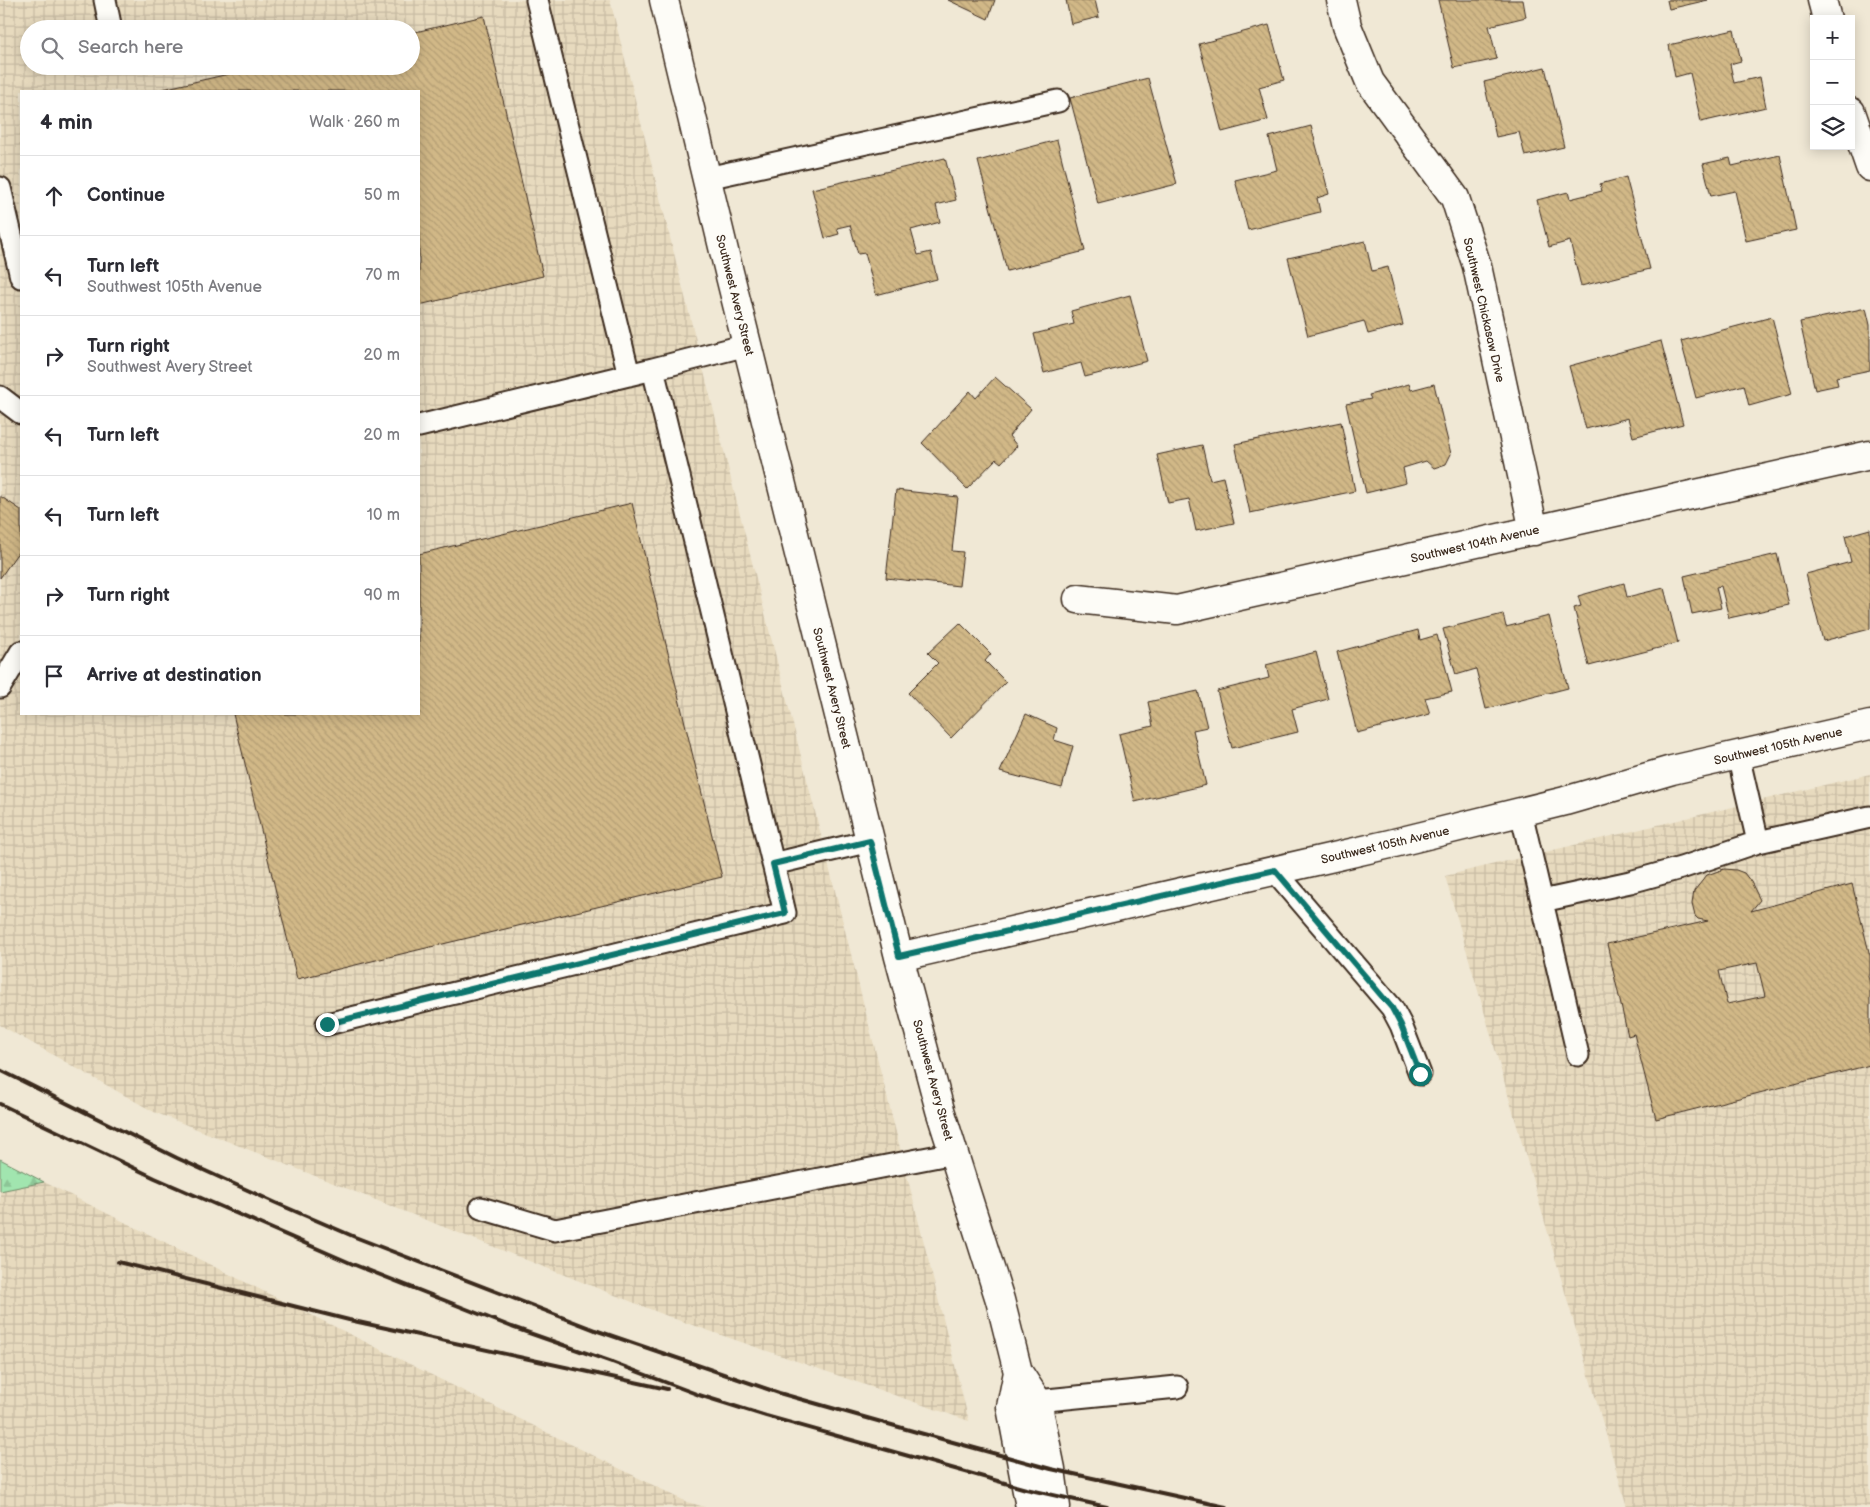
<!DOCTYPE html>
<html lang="en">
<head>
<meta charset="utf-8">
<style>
	:root { --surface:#fff; --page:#f7f7f7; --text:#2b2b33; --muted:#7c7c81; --line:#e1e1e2 }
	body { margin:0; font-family:"Balsamiq Sans",sans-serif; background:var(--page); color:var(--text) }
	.controls { position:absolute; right:15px; top:15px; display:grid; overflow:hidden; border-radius:0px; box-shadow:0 2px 12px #0003 }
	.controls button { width:45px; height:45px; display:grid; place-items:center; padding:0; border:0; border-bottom:1px solid var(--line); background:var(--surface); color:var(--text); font:25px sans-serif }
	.stop { position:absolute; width:15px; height:15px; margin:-11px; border:4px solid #0f766e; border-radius:50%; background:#fff }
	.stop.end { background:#0f766e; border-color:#fff; box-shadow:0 1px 5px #0008 }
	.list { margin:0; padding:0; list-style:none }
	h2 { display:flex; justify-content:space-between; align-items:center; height:65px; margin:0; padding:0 20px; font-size:21px }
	h2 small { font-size:16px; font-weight:400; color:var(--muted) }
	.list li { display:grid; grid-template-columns:32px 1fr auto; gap:15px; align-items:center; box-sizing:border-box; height:80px; padding:0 20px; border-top:1px solid var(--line) }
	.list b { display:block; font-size:19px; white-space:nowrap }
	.list p { margin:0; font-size:16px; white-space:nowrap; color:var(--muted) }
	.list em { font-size:16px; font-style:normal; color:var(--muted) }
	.icon { flex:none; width:28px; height:28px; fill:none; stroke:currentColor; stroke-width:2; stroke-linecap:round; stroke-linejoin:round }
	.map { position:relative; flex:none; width:1870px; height:1507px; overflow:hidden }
	.search { position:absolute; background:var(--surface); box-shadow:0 2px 12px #0003; left:20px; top:20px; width:400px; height:55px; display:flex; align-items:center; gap:12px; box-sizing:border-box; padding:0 18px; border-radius:28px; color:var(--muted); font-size:19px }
	.panel { position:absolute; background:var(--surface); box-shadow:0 2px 12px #0003; left:20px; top:90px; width:400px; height:625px; border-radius:0px }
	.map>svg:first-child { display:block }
	.industrial { fill:url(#industrial-grid); fill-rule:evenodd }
	.forest { fill:url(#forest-firs); stroke:#6e8866 }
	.building { fill:url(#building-back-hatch); stroke:#3b2a1e; fill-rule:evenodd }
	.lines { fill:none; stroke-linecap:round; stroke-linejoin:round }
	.lane-casing { stroke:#3b2a1e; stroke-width:25 }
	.street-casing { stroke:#3b2a1e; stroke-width:31 }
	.secondary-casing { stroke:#3b2a1e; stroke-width:31 }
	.lane { stroke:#fdfcf7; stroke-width:21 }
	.street { stroke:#fdfcf7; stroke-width:28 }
	.secondary { stroke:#fdfcf7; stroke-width:28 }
	.rail { stroke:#3b2a1e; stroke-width:4 }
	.route { stroke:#0f766e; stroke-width:6 }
	.labels { text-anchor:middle; stroke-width:4; stroke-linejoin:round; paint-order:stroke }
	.street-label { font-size:12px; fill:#3b2a1e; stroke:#fdfcf7 }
</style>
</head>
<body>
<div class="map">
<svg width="1870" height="1507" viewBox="0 0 1870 1507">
	<defs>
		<pattern id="industrial-grid" width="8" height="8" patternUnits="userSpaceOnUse" patternTransform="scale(1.25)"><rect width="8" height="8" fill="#e7dabe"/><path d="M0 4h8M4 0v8" fill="none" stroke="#c7bba3"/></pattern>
		<pattern id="forest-firs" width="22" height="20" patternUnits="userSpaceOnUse" patternTransform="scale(1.25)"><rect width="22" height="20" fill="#a1e5af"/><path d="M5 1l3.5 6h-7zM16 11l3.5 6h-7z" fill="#8cc596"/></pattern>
		<pattern id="building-back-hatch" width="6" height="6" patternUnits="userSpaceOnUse" patternTransform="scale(1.25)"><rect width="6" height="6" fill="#d1b887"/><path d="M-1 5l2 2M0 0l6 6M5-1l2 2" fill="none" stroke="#b49e74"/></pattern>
	</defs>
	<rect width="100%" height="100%" fill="#f0e8d5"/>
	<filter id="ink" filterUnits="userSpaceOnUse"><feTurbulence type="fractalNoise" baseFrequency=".02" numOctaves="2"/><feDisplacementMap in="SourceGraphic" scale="10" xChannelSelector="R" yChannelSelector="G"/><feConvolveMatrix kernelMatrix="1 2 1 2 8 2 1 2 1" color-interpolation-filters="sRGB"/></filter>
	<g filter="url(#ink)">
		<path class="industrial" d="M0 0H610L969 1421 675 1319 154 1112 0 1025ZM29 29H411V66H29ZM21 91H419V714H21Z
			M1870 774V1507H1627L1445 876Z
			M44 1182 687 1502 705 1507H0V1191Z"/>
		<path class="forest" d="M0 1159 44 1182 0 1191Z"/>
		<path class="building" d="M948 0H995L988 19Z
			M1066 0H1095L1099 17 1071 24Z
			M1438 0H1523L1526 17 1489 26 1497 59 1454 68Z
			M1667 0H1708L1669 9Z
			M484 16 543 276 419 305V91H154L264 66H411V33Z
			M1269 25 1284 80 1259 87 1268 120 1222 132 1199 44Z
			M1734 30 1741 61 1730 64 1734 83 1760 77 1766 107 1701 122 1690 73 1675 77 1669 45Z
			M1545 67 1564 147 1525 156 1519 132 1496 137 1484 82Z
			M1148 78 1177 184 1098 204 1070 98Z
			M1311 126 1329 194 1317 198 1320 212 1248 230 1235 180 1277 170 1269 137Z
			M1057 140 1085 251 1007 271 978 161Z
			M1780 155 1796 230 1746 241 1735 191 1711 196 1703 164 1730 158 1732 166Z
			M945 158 956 200 936 205 940 222 911 230 918 255 931 252 937 279 876 295 865 253 858 254 850 225 837 228 839 234 825 238 812 189Z
			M1626 177 1650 269 1581 286 1570 241 1549 247 1537 200 1568 192 1570 199 1602 191 1600 184Z
			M1365 241 1372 271 1388 267 1403 325 1368 334 1364 321 1308 336 1288 258Z
			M1130 295 1147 361 1085 377 1081 363 1044 373 1034 334 1074 324 1071 311Z
			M1866 308 1870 325V370L1836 377 1838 385 1815 390 1800 322Z
			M1772 317 1792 394 1749 406 1744 385 1696 398 1681 341Z
			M1661 341 1683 424 1633 437 1628 418 1586 429 1569 366Z
			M995 377 1031 409 1009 436 1017 446 1001 463 996 459 967 489 922 443 970 391 976 398Z
			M1409 384 1411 390 1434 384 1451 454 1446 464 1434 468 1426 461 1403 468 1406 483 1366 493 1346 404 1371 399 1369 395Z
			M1341 422 1355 491 1250 513 1235 444Z
			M1202 445 1210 480 1223 477 1234 523 1196 531 1189 499 1168 503 1157 455Z
			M896 490 958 497 952 551 963 552 959 586 886 578Z
			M0 496 21 510V548L0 578Z
			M632 503 722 877 297 979 233 714H419V554Z
			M1870 529V629L1823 641 1806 574 1851 562 1845 536Z
			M1777 554 1789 605 1729 618 1721 586 1716 587 1721 608 1692 614 1684 576Z
			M1624 583 1627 597 1664 588 1678 643 1589 666 1574 608 1581 606 1578 596Z
			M1503 614 1506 627 1549 616 1568 688 1486 709 1476 669 1456 675 1443 629Z
			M960 623 991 654 985 661 1006 682 951 738 908 693 938 663 928 653Z
			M1418 630 1420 640 1437 635 1452 692 1425 698 1430 714 1357 733 1337 652Z
			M1316 652 1328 699 1292 709 1298 732 1232 748 1217 691 1269 678 1266 665Z
			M1198 691 1207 727 1193 730 1206 785 1135 802 1119 734 1153 726 1148 702Z
			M1026 714 1057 728 1054 740 1073 746 1062 788 1000 772Z
			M1724 869 1736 870 1744 873 1751 882 1760 900 1751 911 1852 884 1870 956V975L1868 976 1870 985V1065L1656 1119 1634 1034 1628 1036 1607 944 1708 921 1698 919 1695 916 1692 904 1694 891 1707 875ZM1757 963 1765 996 1727 1004 1719 971Z"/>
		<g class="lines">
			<g class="lane-casing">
				<path id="lane" d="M105 0 111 29
					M537 0 629 375
					M707 178 1058 101
					M0 188 21 277
					M653 369 747 345
					M0 397 21 413
					M0 687 21 652
					M1738 755 1758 842
					M1521 812 1578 1055
					M773 864 870 841
					M1275 871 1392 1008 1401 1025 1420 1074
					M1542 901 1630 882 1681 868 1758 842 1870 817
					M327 1024 785 913 653 369 419 426
					M481 1208 555 1230 954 1153
					M1037 1401 1177 1387"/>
			</g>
			<g class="street-casing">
				<path id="street" d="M1341 0 1347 26 1370 82 1455 198 1477 266 1534 531
					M1822 0 1827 19
					M1851 112 1870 167
					M1078 599 1177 610 1870 455"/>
			</g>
			<g class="secondary-casing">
				<path id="secondary" d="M664 0 729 272 899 957 940 1110 1000 1300 1018 1372 1037 1401 1051 1469 1056 1507
					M899 957 1390 844 1565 801 1672 770 1870 725
					M1018 1372 1011 1407 1030 1507"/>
			</g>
			<use href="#lane" class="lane"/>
			<use href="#street" class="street"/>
			<use href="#secondary" class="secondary"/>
			<path class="rail" d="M0 1070 177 1158 276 1203 355 1237 595 1330 779 1393 920 1433 1051 1469 1226 1507
				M0 1104 155 1178 355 1265 512 1327 612 1362 699 1395 766 1416 1026 1489 1107 1507
				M118 1262 349 1320 667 1389"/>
		</g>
	</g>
	<g class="lines" filter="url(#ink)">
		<path class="route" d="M327 1024 785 913 773 864 870 841 899 956 1275 870 1392 1008 1401 1025 1420 1074"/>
	</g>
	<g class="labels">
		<g class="street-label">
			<text transform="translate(735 295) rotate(76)" y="4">Southwest Avery Street</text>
			<text transform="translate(1484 310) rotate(77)" y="4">Southwest Chickasaw Drive</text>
			<text transform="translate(1475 544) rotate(-13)" y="4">Southwest 104th Avenue</text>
			<text transform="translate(832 688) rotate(76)" y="4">Southwest Avery Street</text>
			<text transform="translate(1778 746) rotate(-13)" y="4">Southwest 105th Avenue</text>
			<text transform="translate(1385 845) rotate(-13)" y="4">Southwest 105th Avenue</text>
			<text transform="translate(933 1080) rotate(75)" y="4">Southwest Avery Street</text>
		</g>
	</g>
</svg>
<div class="controls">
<button>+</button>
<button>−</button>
<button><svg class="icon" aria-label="layers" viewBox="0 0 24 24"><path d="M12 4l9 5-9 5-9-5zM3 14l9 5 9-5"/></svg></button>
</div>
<div class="stop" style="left:1420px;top:1074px"></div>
<div class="stop end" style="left:327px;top:1024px"></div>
<div class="search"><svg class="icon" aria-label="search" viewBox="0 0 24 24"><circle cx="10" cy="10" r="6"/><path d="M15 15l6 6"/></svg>Search here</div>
<section class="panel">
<h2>4 min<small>Walk · 260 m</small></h2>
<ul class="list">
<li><svg class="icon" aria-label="ahead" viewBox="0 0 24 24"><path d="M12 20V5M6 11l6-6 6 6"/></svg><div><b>Continue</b></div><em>50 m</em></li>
<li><svg class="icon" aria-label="left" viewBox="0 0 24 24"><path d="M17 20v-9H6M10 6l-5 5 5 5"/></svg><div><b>Turn left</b><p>Southwest 105th Avenue</p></div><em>70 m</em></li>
<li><svg class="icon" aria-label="right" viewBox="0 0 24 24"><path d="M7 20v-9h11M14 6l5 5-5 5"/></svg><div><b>Turn right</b><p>Southwest Avery Street</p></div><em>20 m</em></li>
<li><svg class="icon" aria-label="left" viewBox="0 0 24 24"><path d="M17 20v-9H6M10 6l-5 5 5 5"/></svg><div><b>Turn left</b></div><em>20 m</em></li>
<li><svg class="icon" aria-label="left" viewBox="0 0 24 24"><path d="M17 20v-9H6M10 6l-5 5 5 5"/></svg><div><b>Turn left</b></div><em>10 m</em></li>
<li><svg class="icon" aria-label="right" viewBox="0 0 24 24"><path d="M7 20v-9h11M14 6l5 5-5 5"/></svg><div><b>Turn right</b></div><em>90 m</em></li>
<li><svg class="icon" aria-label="arrive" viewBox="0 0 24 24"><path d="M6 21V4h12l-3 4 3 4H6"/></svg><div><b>Arrive at destination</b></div></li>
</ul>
</section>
</div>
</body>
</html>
